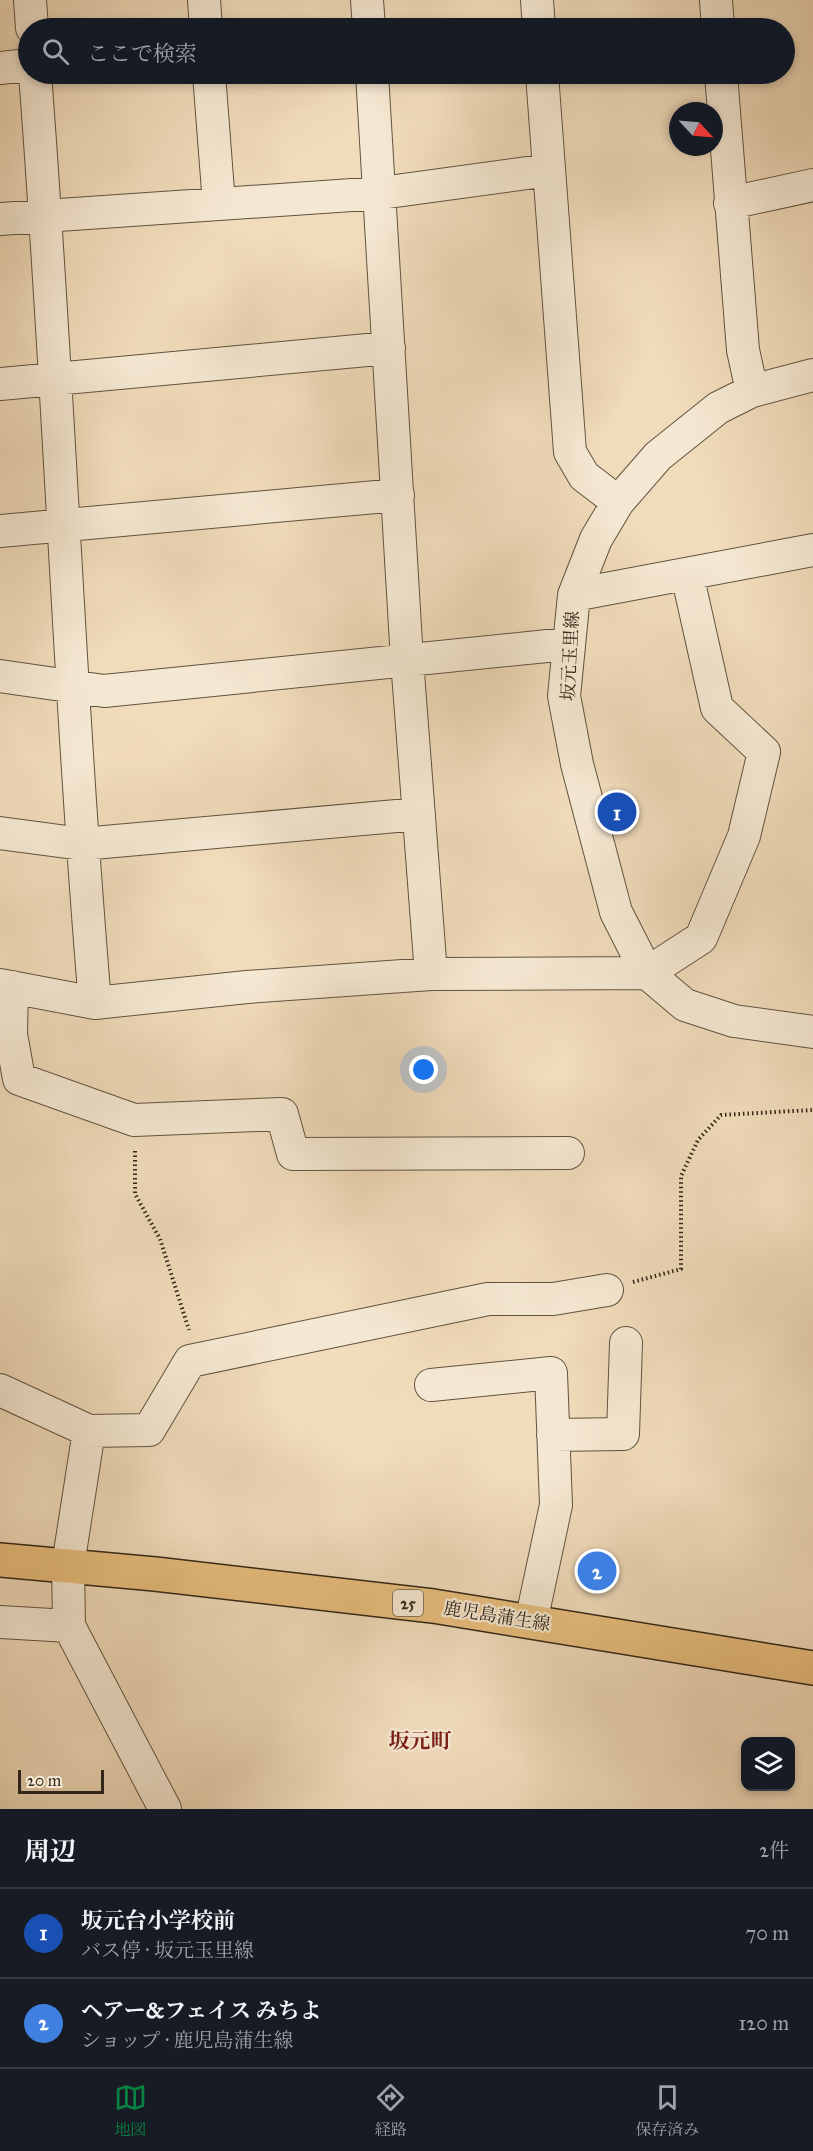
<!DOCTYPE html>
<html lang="ja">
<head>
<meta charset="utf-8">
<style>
	:root { --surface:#171b24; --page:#20242c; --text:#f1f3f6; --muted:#9ea1a6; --line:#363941; --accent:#0b8043 }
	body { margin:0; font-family:"IM FELL Great Primer","Noto Serif JP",serif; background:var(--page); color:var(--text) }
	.controls { position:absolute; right:18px; bottom:18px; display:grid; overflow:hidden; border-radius:12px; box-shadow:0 3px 9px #0003 }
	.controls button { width:54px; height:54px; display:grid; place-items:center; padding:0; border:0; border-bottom:2px solid var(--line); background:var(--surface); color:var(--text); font:30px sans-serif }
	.compass { position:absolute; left:669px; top:102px; width:54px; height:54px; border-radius:50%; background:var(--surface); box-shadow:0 3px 9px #0003; rotate:116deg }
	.scale { position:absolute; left:18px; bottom:15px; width:86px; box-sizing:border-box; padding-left:6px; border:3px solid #312617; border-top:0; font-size:16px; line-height:21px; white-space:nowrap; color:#312617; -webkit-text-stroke:4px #f5e8d2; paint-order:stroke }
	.you { position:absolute; left:424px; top:1070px; width:21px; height:21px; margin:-15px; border:4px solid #fff; border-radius:50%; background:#1a73e8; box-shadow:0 0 0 9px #1a73e833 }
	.badge { display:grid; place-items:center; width:39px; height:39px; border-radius:50%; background:var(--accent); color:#fff; font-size:20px; font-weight:700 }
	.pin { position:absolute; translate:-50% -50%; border:3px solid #fff; box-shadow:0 2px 6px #0006 }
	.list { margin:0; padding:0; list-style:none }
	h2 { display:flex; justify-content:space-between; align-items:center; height:78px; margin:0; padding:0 24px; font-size:26px }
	h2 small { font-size:20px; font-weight:400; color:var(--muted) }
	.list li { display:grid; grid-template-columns:39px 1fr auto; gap:18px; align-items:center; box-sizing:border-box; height:90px; padding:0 24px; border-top:2px solid var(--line) }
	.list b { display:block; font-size:22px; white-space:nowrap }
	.list p { margin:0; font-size:20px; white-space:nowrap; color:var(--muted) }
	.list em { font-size:20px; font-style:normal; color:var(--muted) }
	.icon { flex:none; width:33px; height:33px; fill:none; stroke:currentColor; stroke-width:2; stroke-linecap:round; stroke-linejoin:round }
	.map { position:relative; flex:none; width:813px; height:1809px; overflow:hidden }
	.search { position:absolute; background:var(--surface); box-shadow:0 3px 9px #0003; left:18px; right:18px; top:18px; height:66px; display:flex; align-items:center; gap:15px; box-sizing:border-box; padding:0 21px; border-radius:33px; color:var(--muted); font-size:22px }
	.sheet { height:258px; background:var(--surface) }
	nav { display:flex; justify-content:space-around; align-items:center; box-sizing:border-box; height:84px; border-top:2px solid var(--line); background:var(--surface); font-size:16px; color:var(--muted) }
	nav a { display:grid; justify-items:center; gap:3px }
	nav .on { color:var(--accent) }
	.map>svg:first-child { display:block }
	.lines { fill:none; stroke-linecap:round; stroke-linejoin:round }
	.minor-casing { stroke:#615340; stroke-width:34 }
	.major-casing { stroke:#312617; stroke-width:36 }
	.path { stroke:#312617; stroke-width:4; stroke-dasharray:1.5 3; stroke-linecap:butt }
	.minor { stroke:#f5e8d2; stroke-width:32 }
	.major { stroke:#e8be7d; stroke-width:33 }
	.labels { text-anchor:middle; stroke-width:4.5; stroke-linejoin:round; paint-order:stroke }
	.shield { fill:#f5e8d2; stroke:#6c604f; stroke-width:1.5 }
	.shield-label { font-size:16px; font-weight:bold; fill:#312617 }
	.street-label { font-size:18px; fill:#312617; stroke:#f5e8d2 }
	.quarter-label { font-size:21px; font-weight:bold; fill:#7a1f14; stroke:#f5e8d2 }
</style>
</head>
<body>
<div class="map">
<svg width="813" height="1809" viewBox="0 0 813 1809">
	<rect width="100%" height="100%" fill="#f0dbba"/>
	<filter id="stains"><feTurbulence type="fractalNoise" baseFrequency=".00333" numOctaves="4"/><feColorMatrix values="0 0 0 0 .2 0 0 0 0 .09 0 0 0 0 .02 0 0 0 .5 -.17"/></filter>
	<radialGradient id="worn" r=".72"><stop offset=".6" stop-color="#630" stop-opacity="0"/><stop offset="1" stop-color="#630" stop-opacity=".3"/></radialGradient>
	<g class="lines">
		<g class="minor-casing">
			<path id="minor" d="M30 0 32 28
				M204 0 206 28
				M367 0 369 28
				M537 0 539 28
				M716 0 718 28
				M0 68 28 65
				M35 74C59 383 69 694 95 1003
				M209 74 219 204
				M372 74 407 660 431 974
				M542 74 570 452 584 476 618 502
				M721 74 743 350 752 391
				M730 203 813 185
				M0 219 381 193 549 170
				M813 375 752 391 718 408 658 456 618 502 596 539 574 595 564 696 577 764 616 912 647 973 685 1005 734 1021 813 1032
				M0 384 389 348
				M0 531 398 495
				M574 595 813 550
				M0 676 104 691 567 644
				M0 833 82 844 419 814
				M0 985 95 1003 247 987 431 974 647 973 701 938 744 836 764 752 717 708 687 574
				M12 987 11 1034 19 1079 134 1120 282 1114 293 1154 568 1153
				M431 1385 551 1373 556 1505 531 1622
				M0 1390 89 1431
				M553 1435 623 1434 626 1343
				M0 1622 69 1626
				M165 1809 69 1626 68 1565 89 1431 149 1430 190 1361 488 1299H553L607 1290"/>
		</g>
		<g class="major-casing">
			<path id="major" d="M0 1560 155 1574 433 1606 813 1668"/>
		</g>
		<path class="path" d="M135 1151V1194L160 1239 189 1330
			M633 1282 681 1269V1176L698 1140 721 1115 813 1110"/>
		<use href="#minor" class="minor"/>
		<use href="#major" class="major"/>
	</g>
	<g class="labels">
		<rect class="shield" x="393" y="1590" width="30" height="26" rx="4.5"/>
		<g class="shield-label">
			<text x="408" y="1609">25</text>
		</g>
		<g class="street-label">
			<text transform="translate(570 656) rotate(-87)" y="6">坂元玉里線</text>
			<text transform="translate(497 1616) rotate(9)" y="6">鹿児島蒲生線</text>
		</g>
		<g class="quarter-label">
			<text x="420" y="1748">坂元町</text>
		</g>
	</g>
	<rect width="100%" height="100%" filter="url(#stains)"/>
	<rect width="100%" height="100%" fill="url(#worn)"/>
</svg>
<div class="controls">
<button><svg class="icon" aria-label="layers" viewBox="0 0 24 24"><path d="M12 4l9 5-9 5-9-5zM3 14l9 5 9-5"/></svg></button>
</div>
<svg class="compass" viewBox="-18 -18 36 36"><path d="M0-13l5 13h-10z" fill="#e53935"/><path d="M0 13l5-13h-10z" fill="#9ea1a6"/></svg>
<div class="scale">20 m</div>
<div class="you"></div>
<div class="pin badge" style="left:617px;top:812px;background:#1a4fb4">1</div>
<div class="pin badge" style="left:597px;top:1571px;background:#3f7fe0">2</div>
<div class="search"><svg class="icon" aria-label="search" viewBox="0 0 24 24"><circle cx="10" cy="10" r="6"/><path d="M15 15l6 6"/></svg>ここで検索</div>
</div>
<section class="sheet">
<h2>周辺<small>2件</small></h2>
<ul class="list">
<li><span class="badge" style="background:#1a4fb4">1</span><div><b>坂元台小学校前</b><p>バス停 · 坂元玉里線</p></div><em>70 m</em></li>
<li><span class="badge" style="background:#3f7fe0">2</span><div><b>ヘアー&amp;フェイス みちよ</b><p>ショップ · 鹿児島蒲生線</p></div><em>120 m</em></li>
</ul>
</section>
<nav>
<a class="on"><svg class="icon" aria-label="map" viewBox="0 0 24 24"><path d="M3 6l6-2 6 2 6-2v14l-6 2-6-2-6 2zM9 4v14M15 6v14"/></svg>地図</a>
<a><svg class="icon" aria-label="directions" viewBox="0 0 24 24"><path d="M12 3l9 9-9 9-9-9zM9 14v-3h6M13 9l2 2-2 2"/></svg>経路</a>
<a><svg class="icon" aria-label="saved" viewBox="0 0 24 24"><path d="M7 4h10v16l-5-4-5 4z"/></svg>保存済み</a>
</nav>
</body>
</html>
